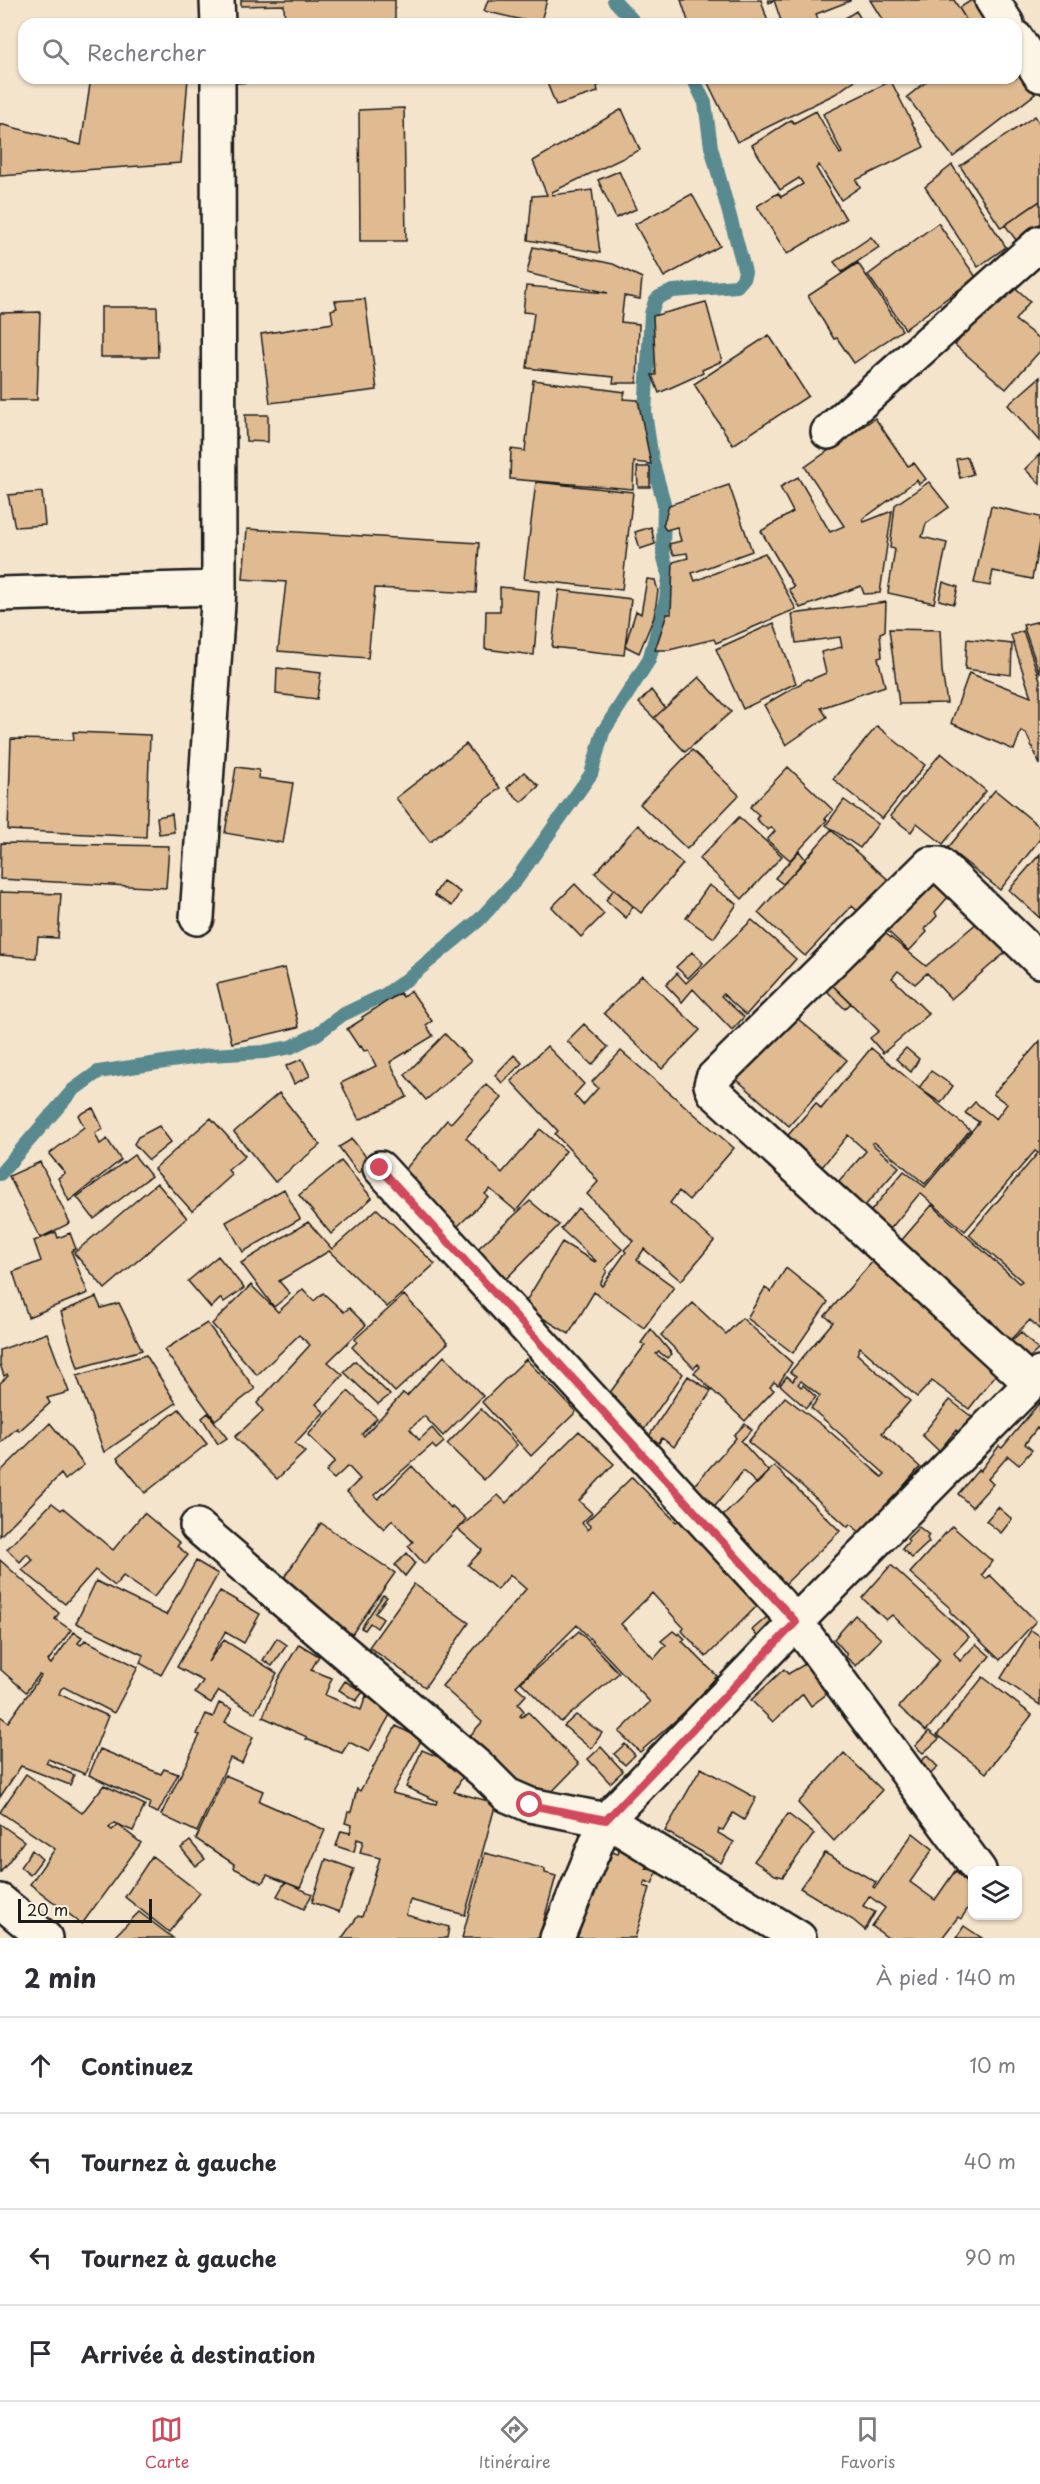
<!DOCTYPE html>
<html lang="fr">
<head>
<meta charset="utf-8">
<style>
	:root { --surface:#fff; --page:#f7f7f7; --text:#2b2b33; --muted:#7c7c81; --line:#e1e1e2; --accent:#d1495b }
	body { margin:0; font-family:"Playpen Sans",sans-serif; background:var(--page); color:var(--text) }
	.controls { position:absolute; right:18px; bottom:18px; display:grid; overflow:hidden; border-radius:12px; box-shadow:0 2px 4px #0004 }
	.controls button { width:54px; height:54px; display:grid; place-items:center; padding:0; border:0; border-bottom:2px solid var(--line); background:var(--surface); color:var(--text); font:30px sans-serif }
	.scale { position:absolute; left:18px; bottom:15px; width:134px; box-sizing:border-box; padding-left:6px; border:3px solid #1c1c1c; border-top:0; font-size:16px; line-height:21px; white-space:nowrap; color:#1c1c1c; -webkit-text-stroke:4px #fcf5e5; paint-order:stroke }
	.stop { position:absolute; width:18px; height:18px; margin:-14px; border:4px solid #d1495b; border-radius:50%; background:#fff }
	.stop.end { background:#d1495b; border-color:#fff; box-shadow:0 2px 6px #0008 }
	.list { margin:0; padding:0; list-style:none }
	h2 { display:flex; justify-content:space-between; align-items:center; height:78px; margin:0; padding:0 24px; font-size:26px }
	h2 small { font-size:20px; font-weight:400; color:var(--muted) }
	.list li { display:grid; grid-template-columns:39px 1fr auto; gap:18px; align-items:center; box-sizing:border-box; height:96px; padding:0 24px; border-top:2px solid var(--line) }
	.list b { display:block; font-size:22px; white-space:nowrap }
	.list em { font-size:20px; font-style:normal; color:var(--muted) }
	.icon { flex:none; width:33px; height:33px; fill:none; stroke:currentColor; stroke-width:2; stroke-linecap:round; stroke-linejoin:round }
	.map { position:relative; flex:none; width:1040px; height:1938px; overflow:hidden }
	.search { position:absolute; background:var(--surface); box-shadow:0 2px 4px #0004; left:18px; right:18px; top:18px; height:66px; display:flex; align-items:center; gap:15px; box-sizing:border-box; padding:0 21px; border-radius:18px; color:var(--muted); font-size:22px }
	.sheet { height:462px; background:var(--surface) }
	nav { display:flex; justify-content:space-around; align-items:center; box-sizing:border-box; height:84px; border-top:2px solid var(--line); background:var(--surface); font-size:16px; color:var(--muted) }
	nav a { display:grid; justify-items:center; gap:3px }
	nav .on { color:var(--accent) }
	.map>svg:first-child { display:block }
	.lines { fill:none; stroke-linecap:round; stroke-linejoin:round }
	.stream { stroke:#59898f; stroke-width:14 }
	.building { fill:#e0bb91; stroke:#1c1c1c; stroke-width:1.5 }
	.minor-casing { stroke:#1c1c1c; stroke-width:38 }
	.minor { stroke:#fcf5e5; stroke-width:33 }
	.route { stroke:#d1495b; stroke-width:8 }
</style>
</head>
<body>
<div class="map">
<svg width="1040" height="1938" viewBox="0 0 1040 1938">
	<rect width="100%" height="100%" fill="#f4e4cc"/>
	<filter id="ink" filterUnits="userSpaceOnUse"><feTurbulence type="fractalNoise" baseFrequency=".0167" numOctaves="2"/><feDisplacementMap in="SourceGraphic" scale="12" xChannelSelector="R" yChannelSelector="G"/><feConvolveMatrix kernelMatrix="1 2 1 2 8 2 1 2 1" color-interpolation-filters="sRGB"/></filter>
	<g filter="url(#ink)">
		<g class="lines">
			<path class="stream" d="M614 0 636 24
				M0 1174 73 1090 98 1072 211 1055 264 1052 291 1047 317 1034 342 1015 386 994 406 980 479 920 517 879 591 774 603 732 649 660 666 599 669 577 663 554 664 503 652 460 645 412 651 314 655 301 659 297 673 291 737 286 743 279 745 272 711 147 705 103 693 78"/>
		</g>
		<path class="building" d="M241 0H395V24H285L284 5 241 6Z
			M488 0H547L540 24 484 11Z
			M681 0H761L768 22 772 21 773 24H689Z
			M768 0H850V1L816 14 819 22 815 24H782L774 0 769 3Z
			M870 0H954L967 21 962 24H885Z
			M972 0H978L991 24H963L967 21 959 8Z
			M856 11 864 24H836Z
			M153 21 191 24H193H153Z
			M1016 70 1035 94 953 157 907 97 931 78H1016Z
			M91 78H188L181 163 0 176V124L81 145Z
			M236 78H329L236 83Z
			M332 78H393L332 80Z
			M545 78H614L597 86 598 92 556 105Z
			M712 78H858L835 94 737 142 707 81Z
			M891 81 924 147 856 180 860 187 841 200 819 165 816 168 846 219 787 254 757 206 778 193 781 197 803 184 799 178 780 190 752 145 791 120 794 123 816 111 840 154 842 153 823 114Z
			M404 108 406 241H360L359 110Z
			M622 109 640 150 552 192V195L592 190 600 253 528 240 532 196 547 195 533 161Z
			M1035 116 1040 124V201L1001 228 960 166Z
			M952 165 1006 247 978 267 925 187Z
			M619 171 636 209 616 218 598 180Z
			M692 194 720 246 664 277 635 224Z
			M1040 201V223L1016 240 1005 225Z
			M938 223 976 277 905 329 868 275Z
			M871 237 879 247 842 272 834 262Z
			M533 247 613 264 642 278 640 299 624 296 621 322 639 324 637 383H613L614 377 527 368 534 313 523 312 526 286 608 293 527 273Z
			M858 263 902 330 854 363 837 338 834 339 808 296Z
			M1008 281 1030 301 1015 320 1040 339V351L1006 389 955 345Z
			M365 299 377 390 270 403 261 334 333 323 331 310 337 308 335 301Z
			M706 302 722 361 702 370 703 373 659 393 652 375H656L653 316Z
			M101 307H157L158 357H101Z
			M40 312 37 400H0V313Z
			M769 335 808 396 733 445 694 384Z
			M1040 377V442L1008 405Z
			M533 380 625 392 623 399 638 400 651 464 634 462 633 489 510 479 511 449 525 451Z
			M245 415H268V442L246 441Z
			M875 418 908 466 914 463 926 479 919 484 917 480 863 519 864 522 892 511 880 593 864 594 861 586 800 608 789 589 794 587 761 531 793 512 780 487 798 477 830 532 844 526 805 467Z
			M1040 454V484L1025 469Z
			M967 457 973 474 960 478 956 459Z
			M637 467H650V487H638Z
			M536 482 633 492 622 590 524 579Z
			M929 482 949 507 926 524 922 537 947 543 934 603 888 593 895 549 890 548 895 505Z
			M729 485 752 551 692 573 695 581 765 553 796 609 716 643 714 639 669 650H655L667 614H671L673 562 688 558 687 553 673 555 669 544 681 541 677 527 666 530 663 526 669 505Z
			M42 492 45 525 15 527 8 495Z
			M991 506 1040 517V537L1032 579 993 571 990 586 974 583Z
			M651 527 655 544 640 549 635 532Z
			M247 529 479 543 476 593 375 588 368 658 278 651 286 582 243 579Z
			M647 579 655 580 658 591 654 617 639 653 625 646 636 611 641 614Z
			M943 582 958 587 954 604 939 600Z
			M500 587 539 591 534 655 485 649 486 611H500Z
			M559 590 631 599 624 655 552 647Z
			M886 602 885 631 880 633 882 657 878 658 885 686 821 708 827 717 786 745 764 705 808 679 810 680 826 673 821 652 842 647 840 637 796 643 792 614Z
			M1040 621V674L1023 625Z
			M774 623 796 683 743 709 716 649Z
			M889 629 940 630 942 671 947 703 899 704Z
			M1023 631 1040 680V765L1026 733 1021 731 1014 750 951 723 969 673 1031 697 1011 635Z
			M967 639 1012 644 1011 675 965 669Z
			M277 668 321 673 317 699 276 694Z
			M699 677 731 712 685 752 654 718Z
			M651 690 665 708 654 718 639 703Z
			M877 726 925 765 882 819 833 779Z
			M73 732 150 735 146 837 8 830 11 739 74 740Z
			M466 744 500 788 430 842 396 798Z
			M692 750 739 795 687 849 640 804Z
			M941 753 986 791 943 844 917 823 911 832 890 816Z
			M236 767 259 770 258 778 293 783 283 843 225 833Z
			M788 767 833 810 825 819 827 820 790 860 767 840 775 831 771 827 768 830 756 819 759 815 750 807Z
			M524 772 539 786 521 802 507 788Z
			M995 790 1040 827V839L1000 890 948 848Z
			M844 800 878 824 860 848 826 825Z
			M172 814 174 832 159 834 157 817Z
			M739 817 782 856 742 899 699 859Z
			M638 825 683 864 641 913 595 873Z
			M831 830 892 883 867 920 852 906 805 956 758 913Z
			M1 843 169 846 166 888 0 879Z
			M799 851 806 860 783 884 775 878Z
			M1040 854V918L1009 890Z
			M924 875 948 897 935 912 937 916 925 929 927 932 909 951 880 924Z
			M443 881 460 892 452 906 434 895Z
			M575 884 604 914 581 937 552 907Z
			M709 885 737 904 714 938 686 918Z
			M614 889 633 906 626 918 606 900Z
			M0 892 61 894 58 938 38 937 36 958 0 955Z
			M752 920 796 959 746 1015 723 994 721 996 744 1017 732 1030 693 989 682 1002 666 985 677 973 686 983Z
			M978 922 1006 952 951 999 927 973 915 984 898 971 892 978 929 1014 883 1053 870 1038 879 1031 826 979 865 941 873 947 885 933 926 966Z
			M692 952 703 963 688 978 676 967Z
			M285 968 299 1027 232 1043 217 984Z
			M642 975 700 1030 662 1069 604 1013Z
			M826 979 851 1003 845 1009 821 985Z
			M411 991 432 1021 426 1025 433 1036 390 1062 407 1097 359 1120 341 1083 376 1066 368 1050 364 1051 361 1046 359 1047 347 1029 363 1019 362 1017 400 993 403 997Z
			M792 1014 847 1060 789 1126 735 1078Z
			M584 1024 608 1047 592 1065 567 1041Z
			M445 1034 471 1061 426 1100 405 1075Z
			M1040 1041V1330L1030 1320 1009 1341 990 1319 979 1330 953 1303 961 1295 901 1241 932 1205 1019 1283 1022 1281 969 1235 1038 1153 1035 1151 965 1231 920 1193 887 1233 866 1217 904 1171 925 1187 979 1122 965 1113 975 1102 996 1119 1007 1104 993 1094Z
			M547 1046 584 1084 574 1095 583 1105 598 1088 592 1082 621 1051 734 1148 689 1200 679 1191 670 1203 714 1241 681 1281 644 1249 637 1260 674 1287 644 1328 594 1292 569 1334 523 1306 562 1242 595 1262 596 1261 561 1229 578 1208 622 1249 605 1269 607 1271 600 1284 602 1286 626 1252 624 1250 633 1241 587 1194 598 1182 590 1171 555 1134 558 1131 511 1081Z
			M871 1048 970 1130 925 1184 874 1142 872 1144 899 1167 863 1208 837 1184 866 1151 848 1135 817 1173 783 1141 816 1103 821 1109Z
			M906 1048 919 1059 911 1072 896 1059Z
			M514 1055 522 1063 502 1083 495 1075Z
			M302 1059 310 1076 294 1084 286 1066Z
			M931 1071 953 1086 941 1103 919 1088Z
			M486 1084 502 1098 466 1138 502 1173 540 1129 566 1151 516 1211 490 1189 485 1194 488 1197 457 1227 403 1172 447 1120 451 1123Z
			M279 1093 320 1145 275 1182 234 1132Z
			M93 1108 103 1129 95 1133 100 1144 107 1139 121 1160 69 1201 58 1178 65 1173 49 1154 84 1127 78 1115Z
			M211 1118 245 1156 228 1170 232 1175 192 1211 154 1169Z
			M159 1126 171 1142 149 1160 134 1144 138 1137Z
			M352 1139 371 1163 358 1173 339 1147Z
			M134 1155 151 1176 94 1219 77 1197Z
			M341 1161 372 1198 331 1234 299 1195Z
			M40 1162 70 1223 40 1238 9 1176Z
			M157 1183 187 1218 105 1289 74 1253Z
			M284 1189 300 1219 243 1252 226 1222Z
			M530 1201 559 1225 498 1287 472 1254Z
			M377 1209 435 1264 387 1307 329 1251 279 1281 290 1294 274 1307 241 1263 308 1222 332 1249Z
			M56 1232 58 1238 70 1233 76 1249 71 1251 88 1293 28 1317 13 1272 41 1261 34 1241Z
			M218 1256 244 1288 224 1302 221 1298 211 1308 188 1281Z
			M873 1261 997 1373 969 1409 932 1381 917 1397 860 1347 857 1354 910 1401 882 1433 920 1467 862 1534 850 1524 848 1527 791 1476 748 1442 785 1397 828 1430 882 1477 885 1474 811 1408 820 1396 801 1381 798 1384 801 1387 803 1385 816 1397 806 1408 780 1385 787 1376 793 1381 796 1376 790 1372 833 1322 825 1316Z
			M786 1268 828 1302 793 1353 747 1318 765 1288 771 1292Z
			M251 1285 278 1312 303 1289 314 1301 323 1293 344 1312 349 1308 366 1325 328 1362 343 1375 316 1404 324 1412 295 1443 305 1452 277 1479 235 1437 263 1411 257 1403 310 1345 299 1335 257 1375 212 1324Z
			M404 1295 448 1343 395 1392 352 1347 357 1342 355 1339Z
			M96 1297 101 1308 119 1303 142 1350 78 1368 61 1312Z
			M693 1303 726 1334 742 1318 792 1363 778 1385 774 1382 770 1387 774 1390 745 1421 694 1373 700 1367 698 1364 694 1368 661 1335Z
			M207 1323 255 1389 215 1420 164 1350Z
			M651 1329 672 1354 667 1358 659 1352 656 1354 683 1374 643 1431 606 1398 645 1345 641 1343Z
			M1021 1332 1038 1350 1022 1364 1002 1349Z
			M47 1333 69 1392 47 1398 50 1403 19 1431 17 1428 0 1443V1383L8 1376 7 1374 4 1376 0 1364V1350Z
			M146 1355 176 1403 104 1452 77 1376Z
			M444 1356 483 1396 443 1436 424 1416 410 1429 419 1440 432 1428 444 1442 436 1449 432 1445 374 1495 378 1499 412 1466 451 1508 452 1506 466 1519 424 1564 408 1546 413 1542 392 1520 384 1529 347 1492 360 1479 348 1466 334 1479 326 1472 335 1461 308 1435 348 1391 377 1418 362 1434 364 1436 403 1393 407 1396Z
			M526 1359 576 1412 531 1456 482 1402Z
			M355 1361 390 1395 378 1404 344 1372Z
			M688 1376 711 1391 710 1393 674 1447 662 1438 659 1443 649 1436Z
			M950 1400 976 1420 963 1436 956 1430 939 1451 922 1435Z
			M1040 1402V1431L1037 1428 1025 1444 1032 1450 1019 1465 1008 1456 988 1479 993 1484 972 1507 958 1494 979 1469 980 1471 999 1446 1002 1448Z
			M179 1409 207 1444 145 1493 117 1458Z
			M481 1409 517 1445 484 1480 447 1444Z
			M208 1413 227 1438 218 1444 202 1418Z
			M50 1423 84 1465 65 1480 61 1474 0 1536V1472Z
			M745 1424 752 1430 741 1441 769 1472 757 1484 743 1471 712 1510 689 1491 736 1438 734 1435Z
			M579 1431 614 1464 579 1501 592 1513 582 1523 588 1530 591 1527 586 1522 632 1477 676 1522 680 1519 727 1569 724 1571 757 1606 706 1657 682 1631 684 1628 652 1593 621 1624 654 1659 666 1645 661 1641 673 1631 678 1635 679 1633 685 1639 682 1641 717 1676 704 1691 705 1694 640 1752 619 1732 650 1702 577 1625 516 1686 526 1695 518 1704 524 1711 520 1716 522 1717 528 1712 579 1764 542 1802 528 1798 468 1738 482 1722 442 1686 526 1589 510 1575 497 1590 468 1565 482 1550 458 1529 498 1495 506 1503Z
			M774 1466 840 1531 784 1585 719 1520Z
			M52 1503 61 1510 63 1508 113 1550 144 1513 180 1543 177 1546 188 1555 154 1597 123 1576 115 1586 95 1570 65 1604 22 1570 33 1560 27 1554 20 1562 7 1549Z
			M998 1507 1012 1519 1001 1533 986 1521Z
			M321 1523 395 1573 350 1637 277 1588Z
			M952 1526 992 1561 982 1575 986 1579 990 1575 1036 1621 1000 1660 950 1612V1608L910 1573Z
			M919 1527 929 1535 927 1538 929 1542 912 1558 902 1549 909 1541 907 1539Z
			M407 1553 415 1563 405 1576 395 1565Z
			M0 1560 59 1613 55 1619 71 1630 48 1661 51 1664 74 1632 82 1637 78 1643 81 1645 85 1640 138 1667 114 1713 64 1687 61 1689 59 1694 108 1716 85 1774 48 1759 46 1763 74 1775 70 1785 21 1766 0 1797V1716L8 1722 41 1676 39 1675 26 1692 0 1669Z
			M196 1561 218 1574 161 1675 140 1663 143 1655 76 1623 96 1581 166 1615Z
			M891 1565 969 1637 954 1653 960 1661 976 1644 990 1656 926 1731 899 1707 940 1660 892 1615 886 1620 862 1598Z
			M414 1584 469 1623 425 1687 369 1647Z
			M220 1591 260 1614 244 1643 225 1632 208 1662 224 1640 277 1673 255 1713 219 1691 211 1703 195 1693 203 1681 177 1667Z
			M383 1595 387 1597 375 1613 383 1619 377 1628 370 1623 365 1630 361 1628Z
			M855 1615 881 1639 856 1666 846 1657V1653L834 1639Z
			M767 1617 777 1623 760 1640 752 1630Z
			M1031 1630 1040 1636V1705L1001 1678Z
			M579 1631 619 1673 561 1722 521 1682Z
			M277 1638 287 1645 272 1666 263 1660Z
			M299 1644 319 1656 311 1670 332 1678 325 1695 361 1710 366 1696 391 1713 369 1752 349 1742 342 1753 306 1739 307 1737 263 1717 278 1679Z
			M805 1664 828 1693 811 1706 803 1694 773 1722 751 1700 784 1669 788 1674Z
			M983 1677 1032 1715 986 1773 937 1735Z
			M345 1681 363 1692 356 1701 339 1690Z
			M219 1703 232 1709 225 1722 253 1737 242 1763 230 1758 197 1832 161 1815 200 1735 197 1734 206 1714 213 1717Z
			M576 1715 602 1733 591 1749 564 1726Z
			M396 1726 422 1739 392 1793 436 1804 437 1801 406 1787 422 1750 467 1769 454 1792 496 1803 465 1915 410 1900 406 1915 449 1927 447 1938H342L358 1916 362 1917 380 1858 360 1853 363 1841 357 1839 354 1852 336 1846 341 1831 350 1833 352 1825 345 1823 348 1812H351L357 1789 360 1791Z
			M929 1731 939 1739 923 1753 915 1746Z
			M625 1744 635 1755 625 1765 614 1754Z
			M601 1747 623 1771 610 1783 588 1759Z
			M100 1749 161 1774 164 1769 178 1774 158 1813 148 1809 150 1803 89 1775Z
			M844 1753 882 1790 834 1841 798 1803Z
			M927 1756 938 1767 922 1782 912 1769Z
			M701 1768 756 1798 744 1820 733 1813 723 1830 719 1829 718 1833 734 1842 721 1863 665 1831Z
			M26 1774 82 1813 104 1785 145 1805 133 1831 114 1823 109 1828 112 1830 118 1825 141 1843 82 1924 30 1884 55 1849 0 1812Z
			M225 1775 263 1791 259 1801 325 1830 300 1888 267 1875 262 1883 234 1868V1864L196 1839Z
			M788 1814 814 1834 783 1877 775 1875 754 1861Z
			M0 1824 24 1841 0 1873Z
			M913 1833 933 1849 910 1882 935 1900 955 1871 972 1888V1902L961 1919 958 1917 942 1938H888L872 1926 885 1908 869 1896 863 1906 875 1912 865 1930 853 1920 800 1888 825 1853 876 1882 873 1887 875 1888Z
			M190 1841 205 1859 196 1866 181 1848Z
			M620 1845 649 1856 646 1868 657 1872 652 1884 646 1881 644 1886 650 1888 635 1938H577L606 1858 610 1859 612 1852 618 1854Z
			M32 1850 42 1859 30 1875 20 1867Z
			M485 1853 545 1869V1873L556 1876 539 1938H462Z
			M152 1856 200 1893 169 1932 125 1897Z
			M326 1859 354 1869 339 1912 312 1902Z
			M285 1882 312 1894 304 1909 277 1896Z
			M139 1912 173 1938H113Z
			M964 1926 982 1938H956Z"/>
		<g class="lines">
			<g class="minor-casing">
				<path id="minor" d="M217 0 218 24
					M992 0 1007 24
					M1016 38 1040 75
					M828 432 1040 243
					M0 594 219 588 218 78
					M197 918 219 588
					M380 1168 796 1622 979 1870
					M1031 1383 714 1092 711 1085 713 1078 930 864H939L1040 961
					M197 1526 484 1772 507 1795 530 1805 606 1820 799 1938
					M0 1901 45 1938
					M557 1938 606 1820 796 1622 1040 1374"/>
			</g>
			<use href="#minor" class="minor"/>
		</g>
	</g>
	<g class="lines" filter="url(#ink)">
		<path class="route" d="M380 1168 796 1622 606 1820 530 1805"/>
	</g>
</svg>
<div class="controls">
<button><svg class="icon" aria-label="layers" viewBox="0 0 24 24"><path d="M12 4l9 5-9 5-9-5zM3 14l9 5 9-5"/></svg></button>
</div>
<div class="scale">20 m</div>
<div class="stop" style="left:530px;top:1805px"></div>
<div class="stop end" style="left:380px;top:1168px"></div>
<div class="search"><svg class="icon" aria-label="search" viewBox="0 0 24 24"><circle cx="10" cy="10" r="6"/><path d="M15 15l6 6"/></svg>Rechercher</div>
</div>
<section class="sheet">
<h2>2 min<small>À pied · 140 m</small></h2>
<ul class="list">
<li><svg class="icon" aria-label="ahead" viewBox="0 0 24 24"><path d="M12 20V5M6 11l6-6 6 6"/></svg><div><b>Continuez</b></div><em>10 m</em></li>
<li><svg class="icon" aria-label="left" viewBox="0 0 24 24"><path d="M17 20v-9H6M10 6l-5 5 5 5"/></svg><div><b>Tournez à gauche</b></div><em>40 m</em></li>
<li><svg class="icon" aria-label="left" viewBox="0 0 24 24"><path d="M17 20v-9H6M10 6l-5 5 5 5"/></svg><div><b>Tournez à gauche</b></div><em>90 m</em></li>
<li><svg class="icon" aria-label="arrive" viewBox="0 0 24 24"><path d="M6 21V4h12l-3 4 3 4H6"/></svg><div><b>Arrivée à destination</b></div></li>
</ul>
</section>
<nav>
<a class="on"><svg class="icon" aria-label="map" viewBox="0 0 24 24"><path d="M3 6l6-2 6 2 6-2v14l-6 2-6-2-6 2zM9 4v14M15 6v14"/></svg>Carte</a>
<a><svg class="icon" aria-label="directions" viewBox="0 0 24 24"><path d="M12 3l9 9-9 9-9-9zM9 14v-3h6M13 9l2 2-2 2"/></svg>Itinéraire</a>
<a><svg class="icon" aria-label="saved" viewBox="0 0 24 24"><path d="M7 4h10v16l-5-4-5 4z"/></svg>Favoris</a>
</nav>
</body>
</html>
